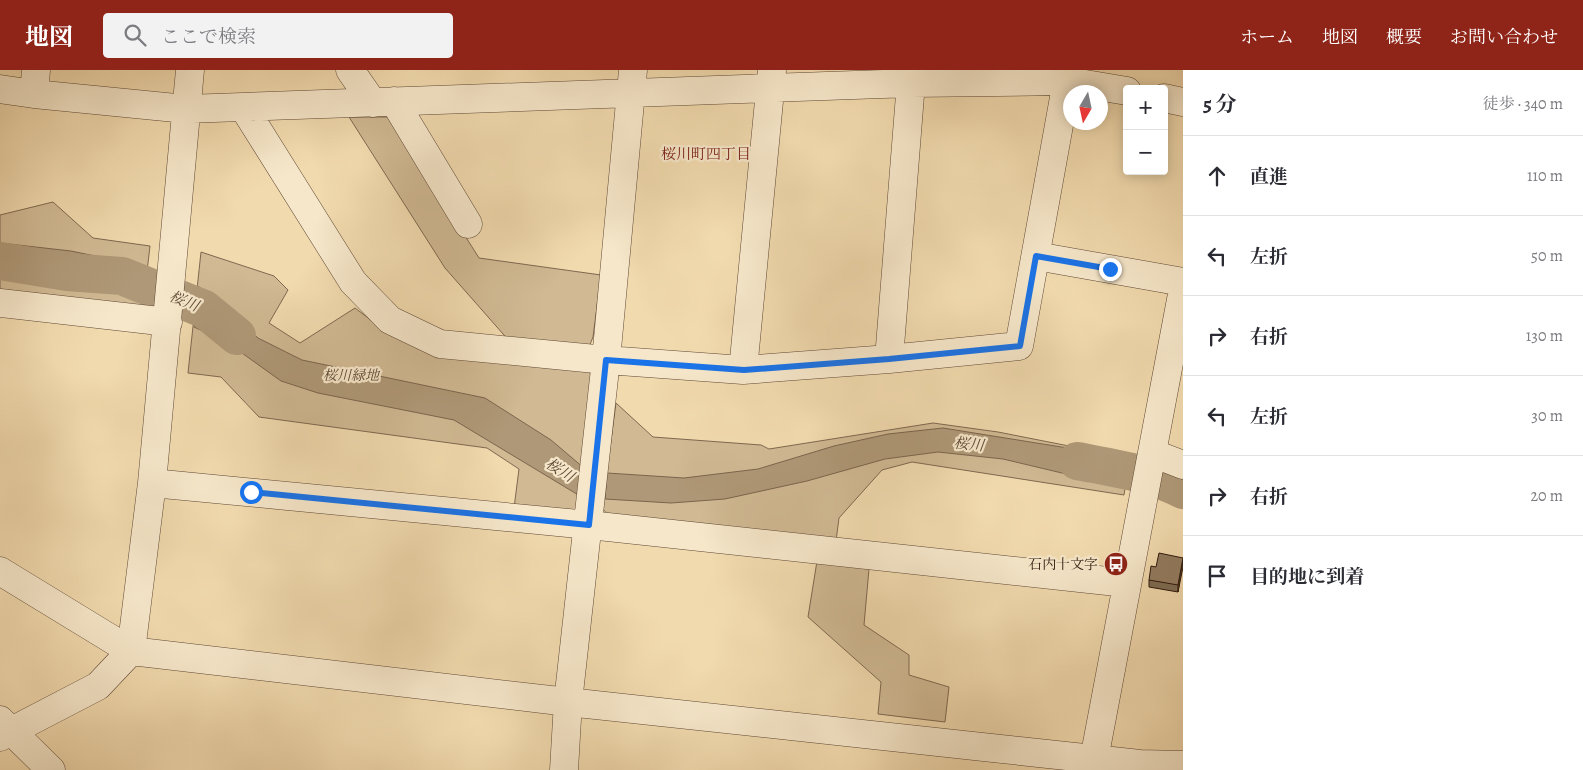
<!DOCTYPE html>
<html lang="ja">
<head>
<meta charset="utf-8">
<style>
	:root { --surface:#fff; --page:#f2f2f3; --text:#2b2b33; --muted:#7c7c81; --line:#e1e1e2; --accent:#8f2418 }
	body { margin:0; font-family:Alegreya,"Noto Serif JP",serif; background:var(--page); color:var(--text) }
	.controls { position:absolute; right:15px; top:15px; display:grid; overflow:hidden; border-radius:5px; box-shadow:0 2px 12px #0003 }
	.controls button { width:45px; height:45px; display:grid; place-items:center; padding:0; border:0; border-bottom:1px solid var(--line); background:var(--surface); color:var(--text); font:25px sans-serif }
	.compass { position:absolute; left:1063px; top:15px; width:45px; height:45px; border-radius:50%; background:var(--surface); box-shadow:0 2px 12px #0003; rotate:189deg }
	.stop { position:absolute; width:15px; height:15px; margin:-11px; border:4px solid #1a73e8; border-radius:50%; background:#fff }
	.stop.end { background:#1a73e8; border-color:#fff; box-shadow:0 1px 5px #0008 }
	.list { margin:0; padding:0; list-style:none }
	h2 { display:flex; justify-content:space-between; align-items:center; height:65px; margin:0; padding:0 20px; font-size:21px }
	h2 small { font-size:16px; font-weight:400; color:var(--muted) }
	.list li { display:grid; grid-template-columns:32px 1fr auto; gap:15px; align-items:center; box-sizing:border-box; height:80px; padding:0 20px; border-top:1px solid var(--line) }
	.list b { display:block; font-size:19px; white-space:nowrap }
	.list em { font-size:16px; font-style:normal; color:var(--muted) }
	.icon { flex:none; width:28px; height:28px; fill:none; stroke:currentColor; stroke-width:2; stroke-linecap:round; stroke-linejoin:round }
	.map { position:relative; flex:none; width:1183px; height:700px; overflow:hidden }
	header { display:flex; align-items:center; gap:30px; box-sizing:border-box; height:70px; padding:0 25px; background:var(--accent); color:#fff }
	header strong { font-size:24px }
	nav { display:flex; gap:28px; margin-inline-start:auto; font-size:18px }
	.search { width:350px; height:45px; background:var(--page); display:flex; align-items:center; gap:12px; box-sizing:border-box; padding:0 18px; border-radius:5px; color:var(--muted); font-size:19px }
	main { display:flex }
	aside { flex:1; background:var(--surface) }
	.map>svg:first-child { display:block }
	.green { fill:#d0b993; stroke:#7f6850 }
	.water { fill:#af9877; stroke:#7b654d }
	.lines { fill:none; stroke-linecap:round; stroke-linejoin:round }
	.river { stroke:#af9877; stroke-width:38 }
	.minor-casing { stroke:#5f4835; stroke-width:29 }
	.minor { stroke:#f6e7ca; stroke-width:28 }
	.wall { fill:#7e6c53; stroke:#2e180d }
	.shaded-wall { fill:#675844; stroke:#2e180d }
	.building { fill:#937d61; stroke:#2e180d }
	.route { stroke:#1a73e8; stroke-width:6 }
	.labels { text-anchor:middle; stroke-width:4.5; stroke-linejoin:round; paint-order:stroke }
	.park-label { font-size:14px; font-style:italic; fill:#5f4835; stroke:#f6e7ca }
	.poi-label { font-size:14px; fill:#2e180d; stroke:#f6e7ca; text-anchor:end }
	.neighbourhood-label { font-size:15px; fill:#7a1f14; stroke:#f6e7ca }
	.water-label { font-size:15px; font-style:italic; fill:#624b37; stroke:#f6e7ca }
</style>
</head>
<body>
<header>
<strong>地図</strong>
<div class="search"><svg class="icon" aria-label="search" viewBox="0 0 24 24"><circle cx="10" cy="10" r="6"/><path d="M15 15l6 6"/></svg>ここで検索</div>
<nav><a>ホーム</a><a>地図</a><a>概要</a><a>お問い合わせ</a></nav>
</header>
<main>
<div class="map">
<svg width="1183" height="700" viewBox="0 0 1183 700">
	<rect width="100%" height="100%" fill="#f1daae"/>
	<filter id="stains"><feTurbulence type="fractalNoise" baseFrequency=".004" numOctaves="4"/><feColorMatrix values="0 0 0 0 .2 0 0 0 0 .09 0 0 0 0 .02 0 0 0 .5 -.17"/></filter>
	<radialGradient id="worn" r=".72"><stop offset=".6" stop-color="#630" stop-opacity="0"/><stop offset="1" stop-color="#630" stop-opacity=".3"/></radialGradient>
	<path class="green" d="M349 47H390L479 188 601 205 593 267 589 277 511 273 445 198Z
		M53 132 93 168 150 176 143 236 0 221V145Z
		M201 182 274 206 288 220 269 253 300 273 355 238 384 260 576 295 591 304 580 438 572 445 514 438 519 399 487 378 259 347 221 307 188 303Z
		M616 333 653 367 761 375 769 379 933 353 998 362 1130 388 1124 425 912 392 882 400 839 448 836 471 611 448 602 438Z
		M817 491 869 499 864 555 909 585V605L949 617 945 652 878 644 881 612 808 547Z"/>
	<path class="water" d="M0 173 71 181 144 196 143 224 68 212 0 205Z
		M198 216 220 233 258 268 302 290 485 328 551 370 584 398 580 426 454 350 318 323 281 311 228 273 194 257Z
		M943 358 1130 388 1125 418 1003 389 938 382 885 389 807 411 725 429 671 433 605 429 607 403 684 408 758 399 834 376 888 364Z
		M1168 404 1183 412V429L1166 422Z"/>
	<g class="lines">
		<path class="river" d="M0 191 67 202 122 206 204 239 237 266
			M1077 391C1113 398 1151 403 1183 420"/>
		<g class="minor-casing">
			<path id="minor" d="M350 0 373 33
				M0 19 34 24 186 39 911 13 1067 11 1127 21
				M34 24 36 0
				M1164 28 1183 32
				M394 31 468 154
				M244 38 353 212 390 250 440 274 606 290 743 300 889 289 1019 276 1067 11 1066 0
				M1036 186 1183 212
				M0 233 168 252
				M889 289 912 0
				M743 300 772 0
				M1152 383 1183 395
				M152 413 589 455 1126 513
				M0 501 131 581 568 632 1140 694 1183 695
				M0 650 51 700
				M0 667 98 616 131 581 152 413 190 0
				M564 700 568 632 606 290 633 0
				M1092 700 1183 219"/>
		</g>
		<use href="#minor" class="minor"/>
	</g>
	<path class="wall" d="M1183 488 1178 522 1149 517V510Z"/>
	<path class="shaded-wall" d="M1183 490V497L1178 522V515Z"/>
	<path class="building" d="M1159 483 1183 488 1178 515 1149 510 1151 496 1156 497Z"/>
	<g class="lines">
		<path class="route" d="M251 422 589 455 606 290 744 300 889 289 1020 276 1036 186 1110 199"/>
	</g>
	<defs>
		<g id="bus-disc" transform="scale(1.25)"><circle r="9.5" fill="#8f2418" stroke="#f6e7ca"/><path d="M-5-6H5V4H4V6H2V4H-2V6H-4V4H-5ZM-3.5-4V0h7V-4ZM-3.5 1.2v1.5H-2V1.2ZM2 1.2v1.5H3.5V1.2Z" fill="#fff"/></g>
	</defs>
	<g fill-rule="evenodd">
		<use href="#bus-disc" x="1116" y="494"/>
	</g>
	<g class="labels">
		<g class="park-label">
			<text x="351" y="310">桜川緑地</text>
		</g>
		<g class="poi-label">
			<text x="1098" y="499">石内十文字</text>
		</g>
		<g class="neighbourhood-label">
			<text x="706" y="89">桜川町四丁目</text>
		</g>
		<g class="water-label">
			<text transform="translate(184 231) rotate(22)" y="5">桜川</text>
			<text transform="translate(969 374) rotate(6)" y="5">桜川</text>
			<text transform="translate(560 400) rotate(32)" y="5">桜川</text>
		</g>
	</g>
	<rect width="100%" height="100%" filter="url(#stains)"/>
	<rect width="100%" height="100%" fill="url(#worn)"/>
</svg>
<div class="controls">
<button>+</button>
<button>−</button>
</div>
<svg class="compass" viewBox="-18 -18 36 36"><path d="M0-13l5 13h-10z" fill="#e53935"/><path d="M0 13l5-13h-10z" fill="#7c7c81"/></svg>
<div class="stop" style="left:251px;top:422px"></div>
<div class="stop end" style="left:1110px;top:199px"></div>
</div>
<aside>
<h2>5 分<small>徒歩 · 340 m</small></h2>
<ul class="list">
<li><svg class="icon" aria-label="ahead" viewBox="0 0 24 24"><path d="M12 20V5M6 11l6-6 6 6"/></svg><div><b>直進</b></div><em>110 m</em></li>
<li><svg class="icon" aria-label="left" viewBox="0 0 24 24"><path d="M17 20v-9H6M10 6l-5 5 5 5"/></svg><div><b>左折</b></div><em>50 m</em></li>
<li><svg class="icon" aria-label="right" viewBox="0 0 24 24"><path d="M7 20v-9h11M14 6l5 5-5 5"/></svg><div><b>右折</b></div><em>130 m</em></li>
<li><svg class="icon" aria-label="left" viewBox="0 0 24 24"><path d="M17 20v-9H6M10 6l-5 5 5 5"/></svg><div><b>左折</b></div><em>30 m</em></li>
<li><svg class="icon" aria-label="right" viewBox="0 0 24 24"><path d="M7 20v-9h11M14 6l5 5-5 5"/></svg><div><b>右折</b></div><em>20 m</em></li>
<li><svg class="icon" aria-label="arrive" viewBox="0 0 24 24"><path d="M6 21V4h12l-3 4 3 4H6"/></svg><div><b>目的地に到着</b></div></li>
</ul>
</aside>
</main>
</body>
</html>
